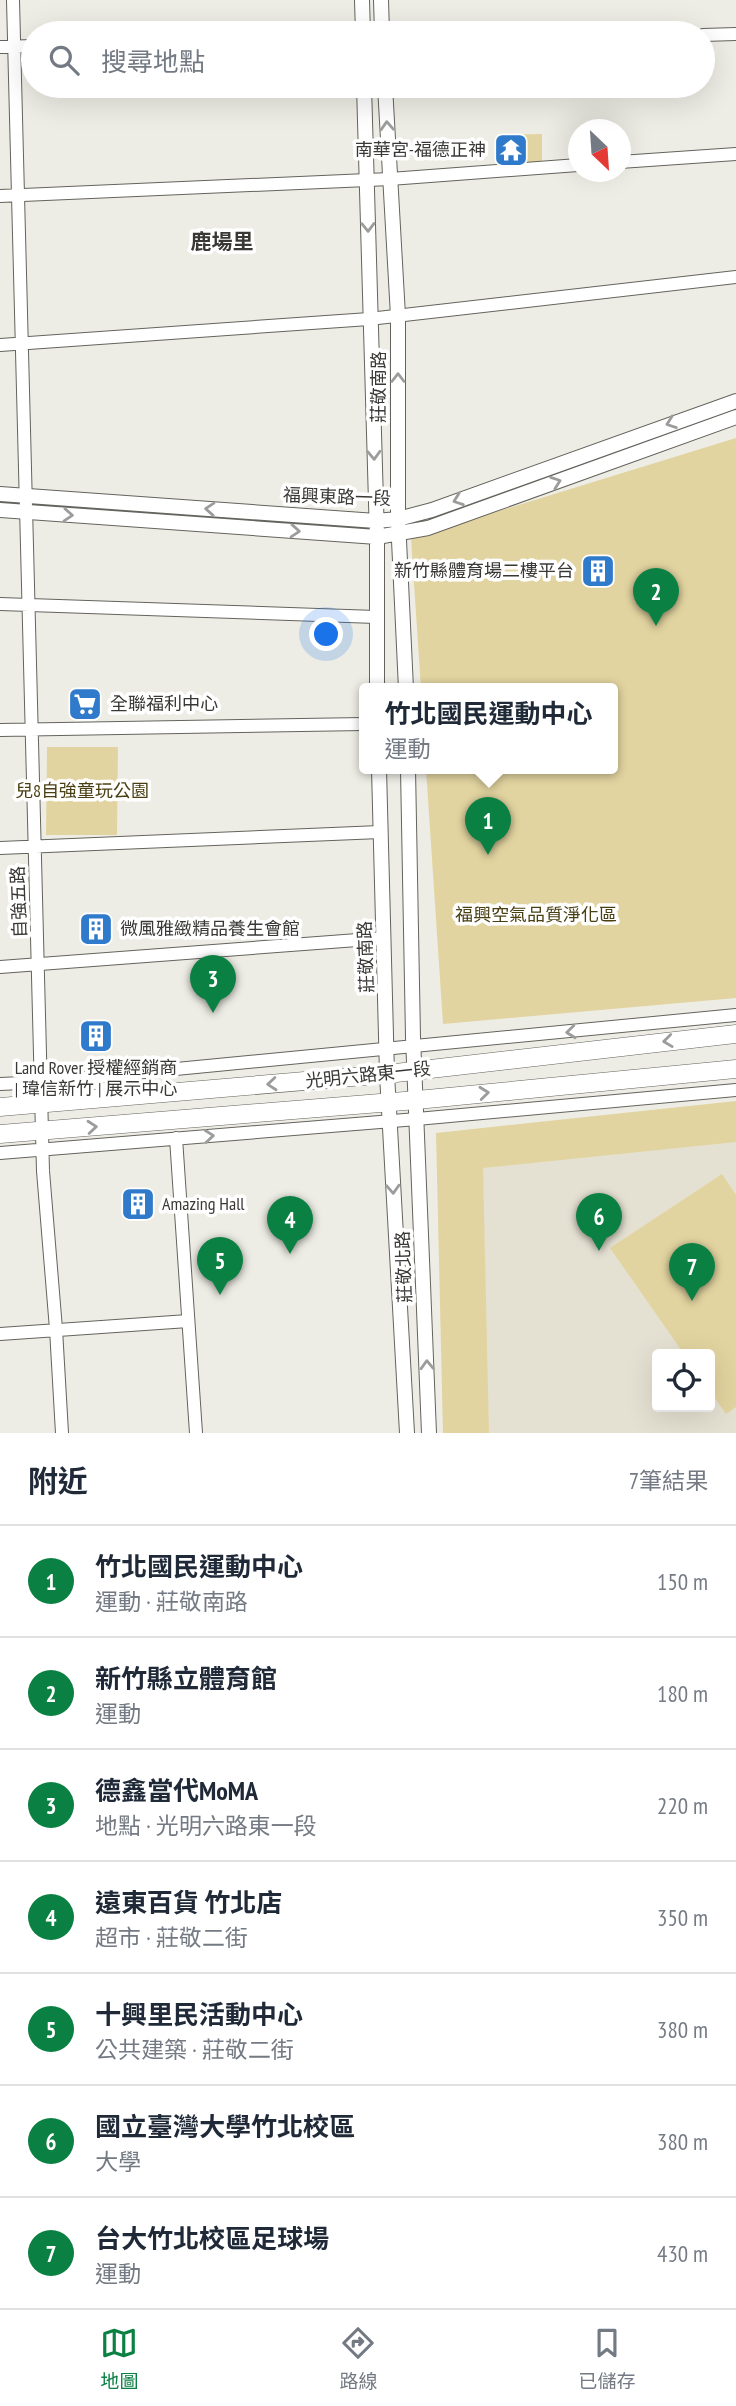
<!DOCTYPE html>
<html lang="zh-TW">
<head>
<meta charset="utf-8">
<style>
	:root { --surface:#fff; --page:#f6f6f7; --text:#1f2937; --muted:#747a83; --line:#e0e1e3; --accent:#0b8043 }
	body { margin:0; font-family:"PT Sans Narrow","Noto Sans TC",sans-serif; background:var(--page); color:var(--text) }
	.controls { position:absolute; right:21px; bottom:21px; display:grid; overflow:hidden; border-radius:7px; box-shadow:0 7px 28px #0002 }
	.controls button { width:63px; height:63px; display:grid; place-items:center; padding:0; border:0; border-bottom:2px solid var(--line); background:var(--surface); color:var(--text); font:35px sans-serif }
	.compass { position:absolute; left:568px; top:119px; width:63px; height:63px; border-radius:50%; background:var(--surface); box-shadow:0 7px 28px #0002; rotate:155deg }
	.you { position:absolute; left:327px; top:635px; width:24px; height:24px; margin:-18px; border:5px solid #fff; border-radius:50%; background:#1a73e8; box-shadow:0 0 0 10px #1a73e833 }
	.badge { display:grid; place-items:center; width:46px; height:46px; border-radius:50%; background:var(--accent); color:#fff; font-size:23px; font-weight:700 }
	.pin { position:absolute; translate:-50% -58px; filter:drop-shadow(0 2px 4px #0008) }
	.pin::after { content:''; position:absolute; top:37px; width:24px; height:21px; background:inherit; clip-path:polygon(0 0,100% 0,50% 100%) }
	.popup { position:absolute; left:359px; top:683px; width:259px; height:91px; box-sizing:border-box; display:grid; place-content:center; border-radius:7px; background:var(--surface); filter:drop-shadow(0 2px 5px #0005); font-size:23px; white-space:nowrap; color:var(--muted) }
	.popup b { font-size:26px; color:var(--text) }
	.popup::after { content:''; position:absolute; left:50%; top:100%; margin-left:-14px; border:14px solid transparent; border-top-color:var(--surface) }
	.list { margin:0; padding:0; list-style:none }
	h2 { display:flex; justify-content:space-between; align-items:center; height:91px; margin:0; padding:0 28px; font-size:30px }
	h2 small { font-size:23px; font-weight:400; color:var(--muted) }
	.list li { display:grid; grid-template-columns:46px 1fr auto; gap:21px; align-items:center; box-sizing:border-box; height:112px; padding:0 28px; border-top:2px solid var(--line) }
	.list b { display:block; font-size:26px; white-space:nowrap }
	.list p { margin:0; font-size:23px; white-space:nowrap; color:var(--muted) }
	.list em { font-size:23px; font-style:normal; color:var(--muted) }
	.icon { flex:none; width:38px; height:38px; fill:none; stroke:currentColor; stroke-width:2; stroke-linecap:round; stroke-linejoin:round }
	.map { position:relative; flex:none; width:736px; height:1433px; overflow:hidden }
	.search { position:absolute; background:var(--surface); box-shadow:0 7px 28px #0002; left:21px; right:21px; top:21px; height:77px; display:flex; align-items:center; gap:18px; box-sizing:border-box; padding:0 24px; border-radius:38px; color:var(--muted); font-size:26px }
	.sheet { height:875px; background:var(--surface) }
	nav { display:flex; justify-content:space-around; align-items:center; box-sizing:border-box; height:98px; border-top:2px solid var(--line); background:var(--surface); font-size:19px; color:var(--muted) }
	nav a { display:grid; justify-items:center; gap:4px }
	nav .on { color:var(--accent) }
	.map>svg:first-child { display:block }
	.built { fill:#e5e1d2; fill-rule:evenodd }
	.green { fill:#e2d4a0 }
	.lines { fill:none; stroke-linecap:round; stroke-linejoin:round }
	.minor-casing { stroke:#64635d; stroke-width:14 }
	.tertiary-casing { stroke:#64635d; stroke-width:16 }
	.secondary-casing { stroke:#64635d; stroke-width:19 }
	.minor { stroke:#fff; stroke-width:12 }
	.tertiary { stroke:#fff; stroke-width:14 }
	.secondary { stroke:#fff; stroke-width:18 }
	.oneway { stroke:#9c9c9a }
	.labels { text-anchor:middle; stroke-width:7; stroke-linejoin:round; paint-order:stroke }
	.poi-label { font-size:18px; fill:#393836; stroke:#fff; text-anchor:start }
	.street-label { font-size:18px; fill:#393836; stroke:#fff }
	.park-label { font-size:18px; fill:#4a3f13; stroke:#fff }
	.quarter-label { font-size:21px; font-weight:bold; fill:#393836; stroke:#fff }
</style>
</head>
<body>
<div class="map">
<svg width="736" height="1433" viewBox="0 0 736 1433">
	<rect width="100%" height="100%" fill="#eeede5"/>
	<path class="built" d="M736 1116V1433H468L460 1148ZM657 1354H710V1407H657Z"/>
	<path class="green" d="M542 134V166L503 167V135Z
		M736 438V998L443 1024 426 769H612V689H421L411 538Z
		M47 747H118L117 835H46Z
		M736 1101V1142L483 1168 489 1433H443L436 1133Z
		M722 1174 736 1195V1407L726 1414 710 1391V1354H684L610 1248Z"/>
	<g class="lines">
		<g class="minor-casing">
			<path id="minor" d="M13 0 43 1171 56 1329 62 1433
				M703 35 736 34
				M0 47 33 46
				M620 162 736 154
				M0 196 390 179 578 165
				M0 345 369 319 736 277
				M0 604 376 617
				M0 730 364 724
				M0 848 380 832
				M0 967 384 938
				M0 1084 42 1082 736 1015
				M176 1138 196 1433
				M0 1153 417 1119 736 1090
				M0 1334 188 1321"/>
		</g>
		<g class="tertiary-casing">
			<path id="tertiary" d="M362 0 363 33
				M381 0 382 33
				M364 86 377 537V689
				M385 86 398 316V519L406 689
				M0 494 376 521 398 519 432 510 736 401
				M0 510 377 537 428 528 736 417
				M379 769 387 1074 407 1433
				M408 769 413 1037 429 1433"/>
		</g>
		<g class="secondary-casing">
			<path id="secondary" d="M0 1107 387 1074 736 1034
				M0 1134 417 1100 736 1069"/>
		</g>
		<use href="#minor" class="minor"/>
		<use href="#tertiary" class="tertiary"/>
		<use href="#secondary" class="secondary"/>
	</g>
	<defs><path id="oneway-chevron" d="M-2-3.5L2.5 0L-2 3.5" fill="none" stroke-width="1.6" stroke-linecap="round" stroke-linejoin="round" transform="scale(1.75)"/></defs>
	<g class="oneway">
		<use href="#oneway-chevron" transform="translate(387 126) rotate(-93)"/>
		<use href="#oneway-chevron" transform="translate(368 227) rotate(89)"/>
		<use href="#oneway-chevron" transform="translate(398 378) rotate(-90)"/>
		<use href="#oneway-chevron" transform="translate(671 423) rotate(160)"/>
		<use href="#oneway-chevron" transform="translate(374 455) rotate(88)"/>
		<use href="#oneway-chevron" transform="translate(556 482) rotate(-20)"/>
		<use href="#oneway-chevron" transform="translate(458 500) rotate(160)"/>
		<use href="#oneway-chevron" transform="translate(210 509) rotate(-176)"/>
		<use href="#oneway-chevron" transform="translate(68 515) rotate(4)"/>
		<use href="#oneway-chevron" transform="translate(295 531) rotate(4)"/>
		<use href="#oneway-chevron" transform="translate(571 1032) rotate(174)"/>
		<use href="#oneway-chevron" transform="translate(668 1041) rotate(173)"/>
		<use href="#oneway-chevron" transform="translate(272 1084) rotate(175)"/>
		<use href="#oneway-chevron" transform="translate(484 1093) rotate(-6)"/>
		<use href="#oneway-chevron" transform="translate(92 1127) rotate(-5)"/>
		<use href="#oneway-chevron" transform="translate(209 1136) rotate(-5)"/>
		<use href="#oneway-chevron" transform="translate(393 1189) rotate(87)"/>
		<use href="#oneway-chevron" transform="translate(427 1365) rotate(-92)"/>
	</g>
	<defs>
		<g id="temple-square" transform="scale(1.75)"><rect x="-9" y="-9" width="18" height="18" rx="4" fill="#2f7aca" stroke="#fff"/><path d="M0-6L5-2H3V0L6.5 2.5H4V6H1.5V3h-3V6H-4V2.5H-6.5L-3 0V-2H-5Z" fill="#fff"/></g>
		<g id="building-square" transform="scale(1.75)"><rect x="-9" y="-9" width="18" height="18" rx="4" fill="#2f7aca" stroke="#fff"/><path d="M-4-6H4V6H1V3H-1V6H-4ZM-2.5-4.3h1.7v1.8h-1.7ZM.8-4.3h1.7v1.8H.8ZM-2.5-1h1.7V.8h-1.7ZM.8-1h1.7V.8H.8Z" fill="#fff"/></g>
		<g id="supermarket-square" transform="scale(1.75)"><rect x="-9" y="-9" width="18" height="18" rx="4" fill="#2f7aca" stroke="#fff"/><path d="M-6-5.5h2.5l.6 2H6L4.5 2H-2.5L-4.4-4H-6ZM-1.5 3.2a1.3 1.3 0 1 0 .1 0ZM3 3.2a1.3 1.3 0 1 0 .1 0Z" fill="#fff"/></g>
	</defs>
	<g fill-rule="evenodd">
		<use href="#temple-square" x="511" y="150"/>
		<use href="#building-square" x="598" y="571"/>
		<use href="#supermarket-square" x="85" y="704"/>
		<use href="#building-square" x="96" y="929"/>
		<use href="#building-square" x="96" y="1036"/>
		<use href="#building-square" x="138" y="1204"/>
	</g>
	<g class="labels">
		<g class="poi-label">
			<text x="486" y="156" text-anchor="end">南華宮-福德正神</text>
			<text x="574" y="577" text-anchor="end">新竹縣體育場二樓平台</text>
			<text x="110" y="710">全聯福利中心</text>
			<text x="120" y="935">微風雅緻精品養生會館</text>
			<text x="96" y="1074" text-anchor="middle">Land Rover 授權經銷商<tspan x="96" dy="21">| 瑋信新竹 | 展示中心</tspan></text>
			<text x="162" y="1210">Amazing Hall</text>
		</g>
		<g class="street-label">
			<text transform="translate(379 387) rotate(-90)" y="6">莊敬南路</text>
			<text transform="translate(337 497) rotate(2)" y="6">福興東路一段</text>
			<text transform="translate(19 902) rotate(-92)" y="6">自強五路</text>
			<text transform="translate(366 957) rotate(-92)" y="6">莊敬南路</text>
			<text transform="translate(368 1075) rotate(-6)" y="6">光明六路東一段</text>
			<text transform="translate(404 1267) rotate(-92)" y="6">莊敬北路</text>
		</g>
		<g class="park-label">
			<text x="82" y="797">兒8自強童玩公園</text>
			<text x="536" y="921">福興空氣品質淨化區</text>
		</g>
		<g class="quarter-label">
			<text x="222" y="249">鹿場里</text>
		</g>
	</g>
</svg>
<div class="controls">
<button><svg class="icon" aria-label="locate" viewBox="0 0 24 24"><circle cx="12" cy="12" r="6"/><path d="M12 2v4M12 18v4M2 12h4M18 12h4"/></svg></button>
</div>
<svg class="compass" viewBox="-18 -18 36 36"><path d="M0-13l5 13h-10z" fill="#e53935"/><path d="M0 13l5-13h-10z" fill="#747a83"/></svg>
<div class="you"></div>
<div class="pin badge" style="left:488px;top:855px">1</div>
<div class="popup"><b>竹北國民運動中心</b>運動</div>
<div class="pin badge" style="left:656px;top:626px">2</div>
<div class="pin badge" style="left:213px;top:1013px">3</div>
<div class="pin badge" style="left:290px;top:1254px">4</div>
<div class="pin badge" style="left:220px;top:1295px">5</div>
<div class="pin badge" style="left:599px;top:1251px">6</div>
<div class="pin badge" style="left:692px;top:1301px">7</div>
<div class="search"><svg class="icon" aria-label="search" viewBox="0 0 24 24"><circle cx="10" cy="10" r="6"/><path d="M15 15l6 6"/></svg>搜尋地點</div>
</div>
<section class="sheet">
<h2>附近<small>7筆結果</small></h2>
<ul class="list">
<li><span class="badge">1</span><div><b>竹北國民運動中心</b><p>運動 · 莊敬南路</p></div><em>150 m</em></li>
<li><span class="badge">2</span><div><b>新竹縣立體育館</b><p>運動</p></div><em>180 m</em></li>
<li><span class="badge">3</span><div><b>德鑫當代MoMA</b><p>地點 · 光明六路東一段</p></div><em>220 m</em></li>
<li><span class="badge">4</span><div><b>遠東百貨 竹北店</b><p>超市 · 莊敬二街</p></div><em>350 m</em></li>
<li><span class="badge">5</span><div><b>十興里民活動中心</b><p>公共建築 · 莊敬二街</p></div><em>380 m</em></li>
<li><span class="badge">6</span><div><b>國立臺灣大學竹北校區</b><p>大學</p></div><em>380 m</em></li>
<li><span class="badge">7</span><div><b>台大竹北校區足球場</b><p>運動</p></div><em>430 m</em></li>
</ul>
</section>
<nav>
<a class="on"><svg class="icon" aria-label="map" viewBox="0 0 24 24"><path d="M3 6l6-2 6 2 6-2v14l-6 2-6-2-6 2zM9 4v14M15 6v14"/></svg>地圖</a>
<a><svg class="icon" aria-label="directions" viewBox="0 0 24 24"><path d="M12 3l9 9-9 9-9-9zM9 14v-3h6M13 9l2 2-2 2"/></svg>路線</a>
<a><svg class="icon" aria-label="saved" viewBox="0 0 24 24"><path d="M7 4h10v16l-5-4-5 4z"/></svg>已儲存</a>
</nav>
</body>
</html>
